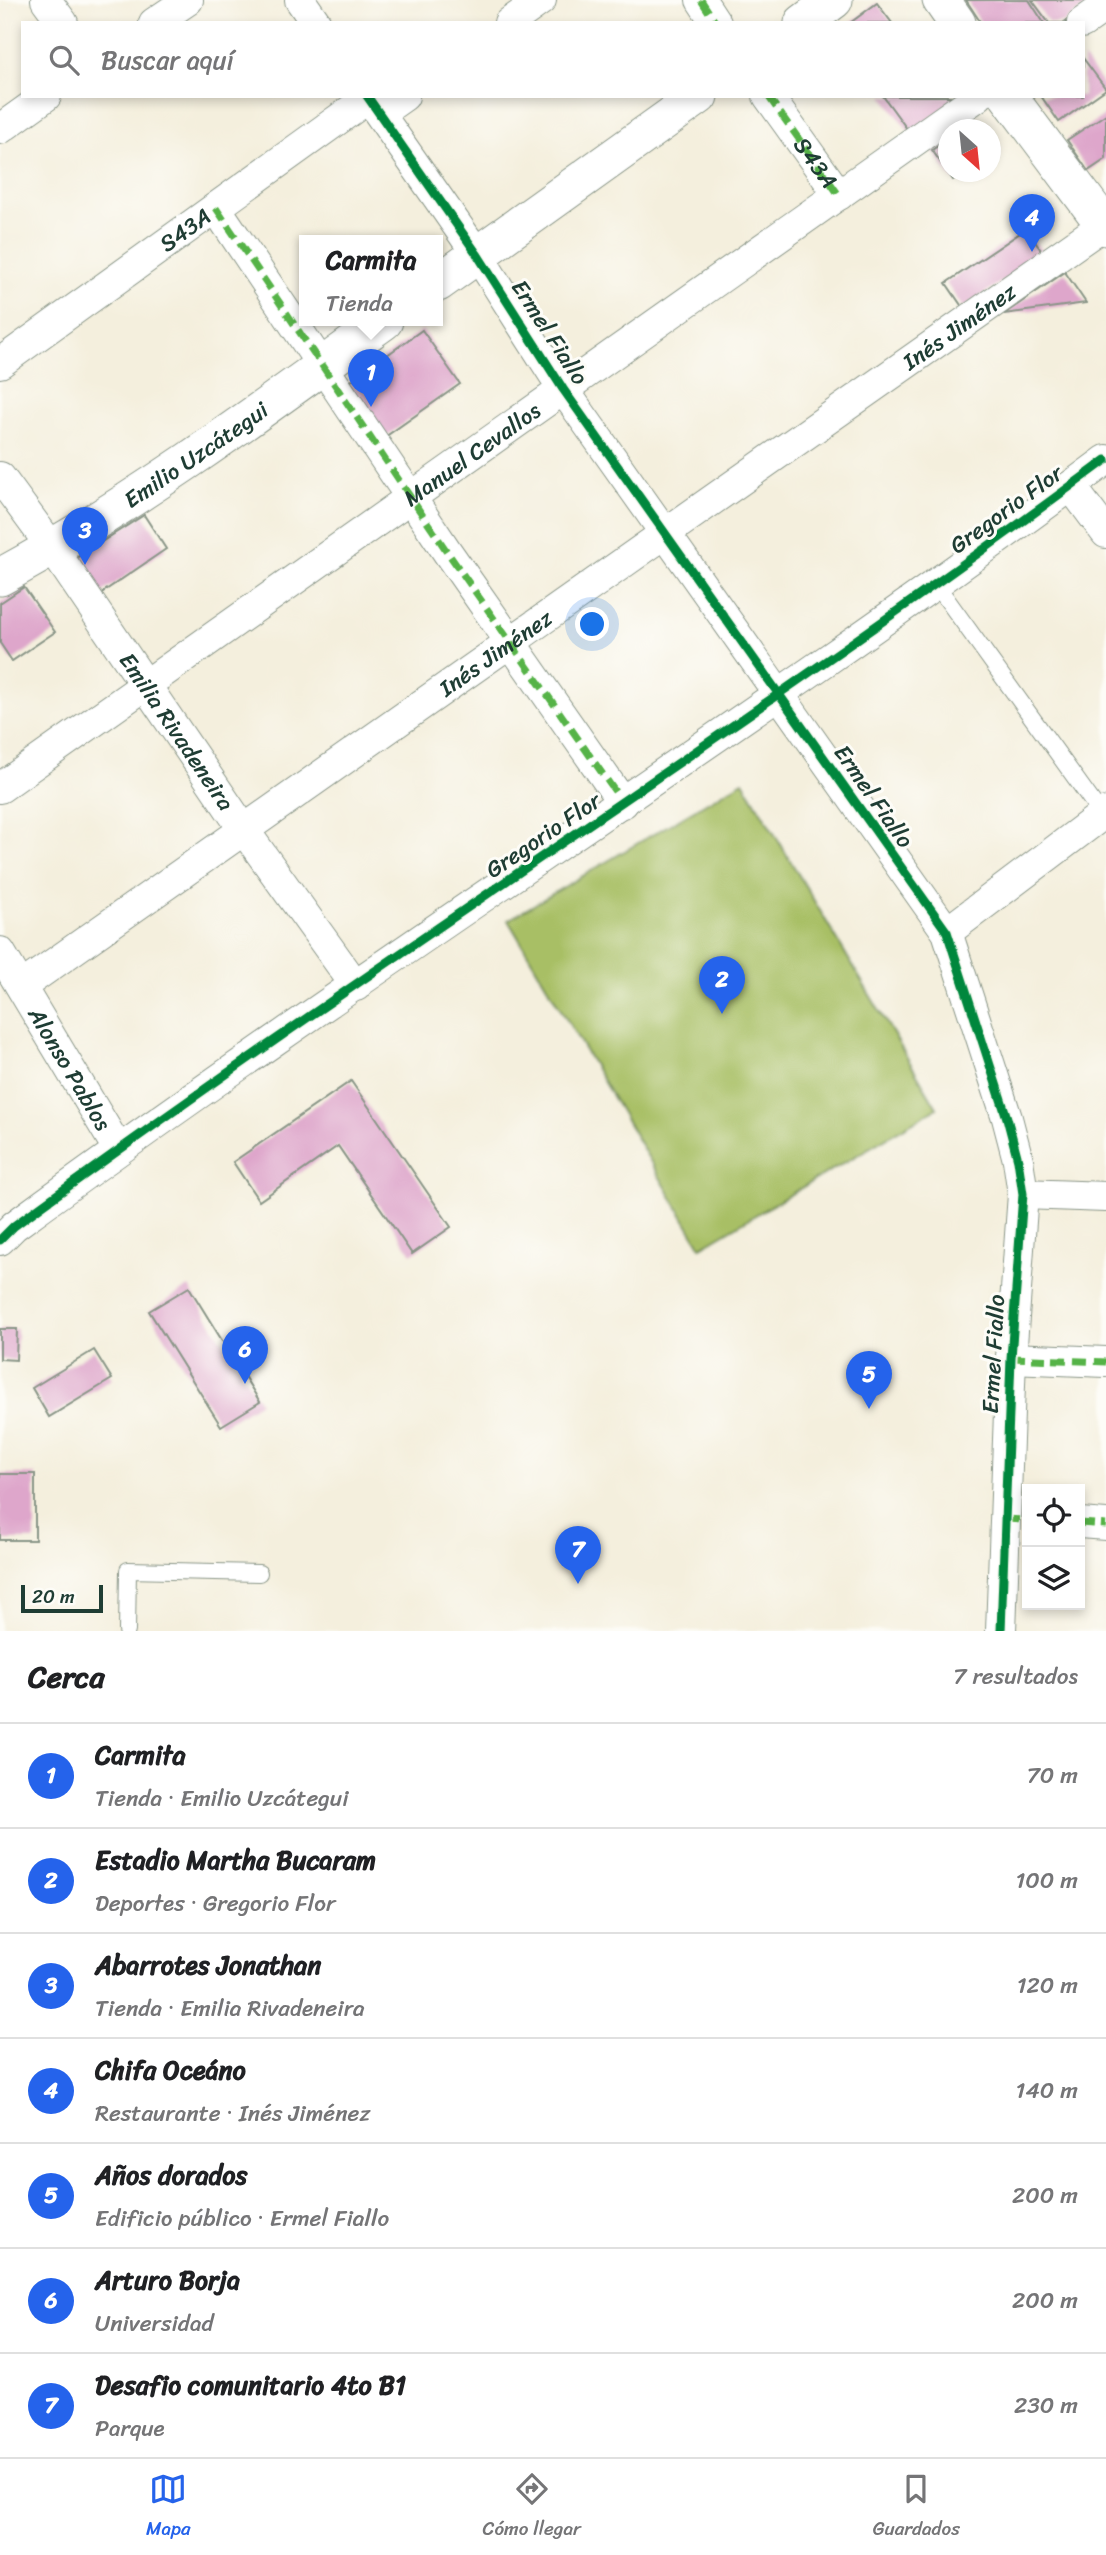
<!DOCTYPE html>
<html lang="es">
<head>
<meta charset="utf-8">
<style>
	:root { --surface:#fff; --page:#f6f6f6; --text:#202124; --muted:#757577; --line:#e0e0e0; --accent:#2563eb }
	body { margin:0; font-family:Sriracha,sans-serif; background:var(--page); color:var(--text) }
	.controls { position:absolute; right:21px; bottom:21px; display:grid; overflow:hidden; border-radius:0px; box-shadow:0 4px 10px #0003 }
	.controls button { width:63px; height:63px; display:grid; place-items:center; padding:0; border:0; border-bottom:2px solid var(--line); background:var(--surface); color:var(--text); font:35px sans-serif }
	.compass { position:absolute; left:938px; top:119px; width:63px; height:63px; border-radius:50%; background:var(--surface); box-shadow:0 4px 10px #0003; rotate:153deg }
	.scale { position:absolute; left:21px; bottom:18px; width:82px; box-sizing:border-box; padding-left:7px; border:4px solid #1f3d34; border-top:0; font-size:19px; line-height:24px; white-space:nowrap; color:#1f3d34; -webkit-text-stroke:5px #fdfcf7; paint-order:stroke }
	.you { position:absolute; left:593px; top:625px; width:24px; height:24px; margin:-18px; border:5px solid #fff; border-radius:50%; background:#1a73e8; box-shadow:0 0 0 10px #1a73e833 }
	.badge { display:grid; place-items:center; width:46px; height:46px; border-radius:50%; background:var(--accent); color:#fff; font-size:23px; font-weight:700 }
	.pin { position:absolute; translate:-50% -58px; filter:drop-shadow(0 2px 4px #0008) }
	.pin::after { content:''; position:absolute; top:37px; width:24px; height:21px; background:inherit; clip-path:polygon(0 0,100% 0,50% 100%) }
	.popup { position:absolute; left:299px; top:235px; width:144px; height:91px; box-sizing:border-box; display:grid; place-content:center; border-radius:0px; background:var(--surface); filter:drop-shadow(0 2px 5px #0005); font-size:23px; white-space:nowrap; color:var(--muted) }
	.popup b { font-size:26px; color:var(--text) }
	.popup::after { content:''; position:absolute; left:50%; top:100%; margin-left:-14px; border:14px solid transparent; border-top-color:var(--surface) }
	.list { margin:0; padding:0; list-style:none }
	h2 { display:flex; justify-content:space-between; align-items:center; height:91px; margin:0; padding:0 28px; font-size:30px }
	h2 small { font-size:23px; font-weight:400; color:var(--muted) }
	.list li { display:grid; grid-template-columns:46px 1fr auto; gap:21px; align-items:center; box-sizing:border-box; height:105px; padding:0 28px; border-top:2px solid var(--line) }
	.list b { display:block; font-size:26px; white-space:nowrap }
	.list p { margin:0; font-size:23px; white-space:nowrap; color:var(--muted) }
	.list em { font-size:23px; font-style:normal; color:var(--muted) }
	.icon { flex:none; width:38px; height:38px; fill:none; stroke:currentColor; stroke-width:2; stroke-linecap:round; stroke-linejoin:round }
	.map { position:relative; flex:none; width:1106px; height:1631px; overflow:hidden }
	.search { position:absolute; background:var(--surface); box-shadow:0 4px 10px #0003; left:21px; right:21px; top:21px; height:77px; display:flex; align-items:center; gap:18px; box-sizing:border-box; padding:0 24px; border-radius:0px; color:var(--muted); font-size:26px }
	.sheet { height:826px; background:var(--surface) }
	nav { display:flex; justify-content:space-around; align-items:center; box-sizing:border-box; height:98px; border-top:2px solid var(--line); background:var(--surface); font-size:19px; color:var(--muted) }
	nav a { display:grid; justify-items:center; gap:4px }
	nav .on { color:var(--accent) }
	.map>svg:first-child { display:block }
	.green { fill:#a8bf65; stroke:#647e4c; stroke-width:2 }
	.building { fill:#dea6cb }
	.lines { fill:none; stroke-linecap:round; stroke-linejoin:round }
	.service-casing { stroke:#8a9688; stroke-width:18 }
	.minor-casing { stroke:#8a9688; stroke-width:32 }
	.tertiary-casing { stroke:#8a9688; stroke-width:39 }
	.service { stroke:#fff; stroke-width:16 }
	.minor { stroke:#fff; stroke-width:30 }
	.tertiary { stroke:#fff; stroke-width:37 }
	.quiet { stroke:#55b346; stroke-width:7; stroke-dasharray:14 7; stroke-linecap:butt }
	.cycleway-casing { stroke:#fdfcf7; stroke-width:13 }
	.cycleway { stroke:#00873e; stroke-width:9 }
	.labels { text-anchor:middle; stroke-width:6; stroke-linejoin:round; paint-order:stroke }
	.street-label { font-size:23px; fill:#1f3d34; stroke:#fdfcf7 }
</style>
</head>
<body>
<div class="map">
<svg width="1106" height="1631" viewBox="0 0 1106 1631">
	<rect width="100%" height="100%" fill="#fdfcf7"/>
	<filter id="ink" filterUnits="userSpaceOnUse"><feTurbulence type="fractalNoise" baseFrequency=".0143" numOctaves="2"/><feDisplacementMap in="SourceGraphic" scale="14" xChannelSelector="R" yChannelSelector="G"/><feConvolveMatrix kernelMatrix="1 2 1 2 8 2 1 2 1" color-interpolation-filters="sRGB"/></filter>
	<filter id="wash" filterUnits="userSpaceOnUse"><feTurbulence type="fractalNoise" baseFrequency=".00686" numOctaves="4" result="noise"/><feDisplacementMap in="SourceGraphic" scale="28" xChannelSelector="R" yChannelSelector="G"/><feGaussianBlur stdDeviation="1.57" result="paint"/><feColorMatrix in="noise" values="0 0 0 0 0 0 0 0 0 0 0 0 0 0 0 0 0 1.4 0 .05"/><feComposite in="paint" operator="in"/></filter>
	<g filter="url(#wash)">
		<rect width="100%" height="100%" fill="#f4efdd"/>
		<path class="green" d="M743 781 937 1108 701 1247 508 920Z"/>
		<g id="blocks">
			<path class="building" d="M966 0H1029L1044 23H981Z
				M1032 0H1094L1063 23H1049Z
				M877 3 892 23H850Z
				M1083 58 1106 89 1059 122 1041 96H1083Z
				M883 96H951L954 101 910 133Z
				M1106 114V159L1088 171 1067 140Z
				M948 139V172H966L953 180 932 150Z
				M1026 229 1043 253 963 308 946 283Z
				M1065 272 1086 303 1004 314Z
				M422 330 460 384 382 439 344 386Z
				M144 515 166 549 94 598 70 562Z
				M24 587 55 632 12 661 0 643V603Z
				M351 1081 451 1227 412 1254 338 1146 259 1201 233 1162Z
				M189 1287 260 1402 221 1426 149 1311Z
				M0 1329H17L16 1360 0 1359Z
				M94 1350 112 1379 49 1417 32 1388Z
				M0 1474H35V1540H0Z"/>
		</g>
	</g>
	<g filter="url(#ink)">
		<use href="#blocks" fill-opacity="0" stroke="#8a9688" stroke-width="2"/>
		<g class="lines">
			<g class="service-casing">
				<path id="service" d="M935 583 1102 815
					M127 1631 128 1570 259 1573"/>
			</g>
			<g class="minor-casing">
				<g id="minor">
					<path d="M46 0 63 23"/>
					<path d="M300 0 316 23"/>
					<path d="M701 0 716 23"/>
					<path d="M154 23 188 0"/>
					<path d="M509 23 541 0"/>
					<path d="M1082 23 1106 6"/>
					<path d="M367 96 477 254 563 389 947 932 1007 1118 1018 1160 1023 1194 1011 1358 1001 1631"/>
					<path d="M768 96 839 195"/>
					<path d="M380 113 404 96"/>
					<path d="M0 129 46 96"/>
					<path d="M216 208 448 553 623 803"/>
					<path id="s1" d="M0 363 368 98"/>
					<path id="s2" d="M0 477 53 549 244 830 356 986"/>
					<path d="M1071 486 1106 533"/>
					<path id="s3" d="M0 788 978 96"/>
					<path d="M947 932 1106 812"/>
					<path id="s4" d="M0 952 118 1149"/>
					<path id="s5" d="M22 986 1106 223"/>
					<path d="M1023 1194 1106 1197"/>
					<path d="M0 1240 14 1226C373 963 749 725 1106 460"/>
					<path d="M1011 1358 1106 1362"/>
					<path d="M1080 1523 1106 1525"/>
				</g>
			</g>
			<g class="tertiary-casing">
				<g id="tertiary">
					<path d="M941 0 957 23"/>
					<path d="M803 23 834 0"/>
					<path d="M1008 96 1106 227"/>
					<path d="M438 283 699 96"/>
					<path id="s6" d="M0 577C133 505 262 410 384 321"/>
				</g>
			</g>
			<use href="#service" class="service"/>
			<use href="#minor" class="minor"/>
			<use href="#tertiary" class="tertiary"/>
			<g class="quiet">
				<path d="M701 0 716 23"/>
				<path id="s7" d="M768 96 839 195"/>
				<path d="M216 208 448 553 623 803"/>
				<path d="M1011 1358 1106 1362"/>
				<path d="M1005 1519 1027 1520"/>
				<path d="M1080 1523 1106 1525"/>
			</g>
			<g class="cycleway-casing">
				<path id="cycleway" d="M367 96 477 254 563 389 947 932 1007 1118 1018 1160 1023 1194 1011 1358 1001 1631
					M0 1240 14 1226C373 963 749 725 1106 460"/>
			</g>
			<use href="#cycleway" class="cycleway"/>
		</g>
	</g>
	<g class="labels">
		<g class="street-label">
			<text dy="8" stroke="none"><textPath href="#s7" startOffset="82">S43A</textPath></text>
			<text dy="8" stroke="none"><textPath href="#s1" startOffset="228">S43A</textPath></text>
			<text dy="8" stroke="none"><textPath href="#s5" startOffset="1146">Inés Jiménez</textPath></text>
			<text transform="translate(550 332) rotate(57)" y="8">Ermel Fiallo</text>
			<text dy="8" stroke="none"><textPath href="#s6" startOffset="231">Emilio Uzcátegui</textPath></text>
			<text dy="8" stroke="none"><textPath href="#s3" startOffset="578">Manuel Cevallos</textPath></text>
			<text transform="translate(1006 509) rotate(-36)" y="8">Gregorio Flor</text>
			<text dy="8" stroke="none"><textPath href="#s5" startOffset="579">Inés Jiménez</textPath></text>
			<text dy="8" stroke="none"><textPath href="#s2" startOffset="310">Emilia Rivadeneira</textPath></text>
			<text transform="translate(874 796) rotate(55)" y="8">Ermel Fiallo</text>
			<text transform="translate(543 835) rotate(-34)" y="8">Gregorio Flor</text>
			<text dy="8" stroke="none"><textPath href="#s4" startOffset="136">Alonso Pablos</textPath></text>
			<text transform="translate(993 1354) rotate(-87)" y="8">Ermel Fiallo</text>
		</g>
	</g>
</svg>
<div class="controls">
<button><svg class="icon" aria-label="locate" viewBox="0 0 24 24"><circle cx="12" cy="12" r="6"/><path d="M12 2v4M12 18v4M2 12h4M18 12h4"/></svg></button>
<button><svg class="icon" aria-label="layers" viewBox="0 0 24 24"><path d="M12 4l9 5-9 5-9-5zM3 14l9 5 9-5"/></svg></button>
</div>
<svg class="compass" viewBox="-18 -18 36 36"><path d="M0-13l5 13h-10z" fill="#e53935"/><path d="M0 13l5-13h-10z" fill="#757577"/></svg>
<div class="scale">20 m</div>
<div class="you"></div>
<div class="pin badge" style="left:371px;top:407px">1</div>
<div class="popup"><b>Carmita</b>Tienda</div>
<div class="pin badge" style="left:722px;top:1014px">2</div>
<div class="pin badge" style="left:85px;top:565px">3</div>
<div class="pin badge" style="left:1032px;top:252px">4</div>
<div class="pin badge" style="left:869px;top:1409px">5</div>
<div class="pin badge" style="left:245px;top:1384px">6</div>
<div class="pin badge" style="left:578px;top:1584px">7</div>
<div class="search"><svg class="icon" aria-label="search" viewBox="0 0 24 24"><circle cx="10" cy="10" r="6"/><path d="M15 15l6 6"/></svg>Buscar aquí</div>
</div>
<section class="sheet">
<h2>Cerca<small>7 resultados</small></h2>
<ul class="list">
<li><span class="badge">1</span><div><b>Carmita</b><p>Tienda · Emilio Uzcátegui</p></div><em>70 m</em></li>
<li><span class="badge">2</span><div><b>Estadio Martha Bucaram</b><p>Deportes · Gregorio Flor</p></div><em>100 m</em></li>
<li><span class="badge">3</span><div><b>Abarrotes Jonathan</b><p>Tienda · Emilia Rivadeneira</p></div><em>120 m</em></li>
<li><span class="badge">4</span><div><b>Chifa Oceáno</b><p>Restaurante · Inés Jiménez</p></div><em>140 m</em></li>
<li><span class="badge">5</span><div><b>Años dorados</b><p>Edificio público · Ermel Fiallo</p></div><em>200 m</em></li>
<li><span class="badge">6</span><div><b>Arturo Borja</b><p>Universidad</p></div><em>200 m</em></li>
<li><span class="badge">7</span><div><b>Desafio comunitario 4to B1</b><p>Parque</p></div><em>230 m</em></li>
</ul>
</section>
<nav>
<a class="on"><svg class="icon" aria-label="map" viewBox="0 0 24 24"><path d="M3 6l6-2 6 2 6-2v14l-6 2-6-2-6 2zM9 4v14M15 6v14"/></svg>Mapa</a>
<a><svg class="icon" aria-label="directions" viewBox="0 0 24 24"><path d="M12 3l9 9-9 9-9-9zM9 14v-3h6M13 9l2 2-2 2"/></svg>Cómo llegar</a>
<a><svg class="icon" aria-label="saved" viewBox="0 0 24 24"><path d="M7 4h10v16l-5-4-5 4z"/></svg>Guardados</a>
</nav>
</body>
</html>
